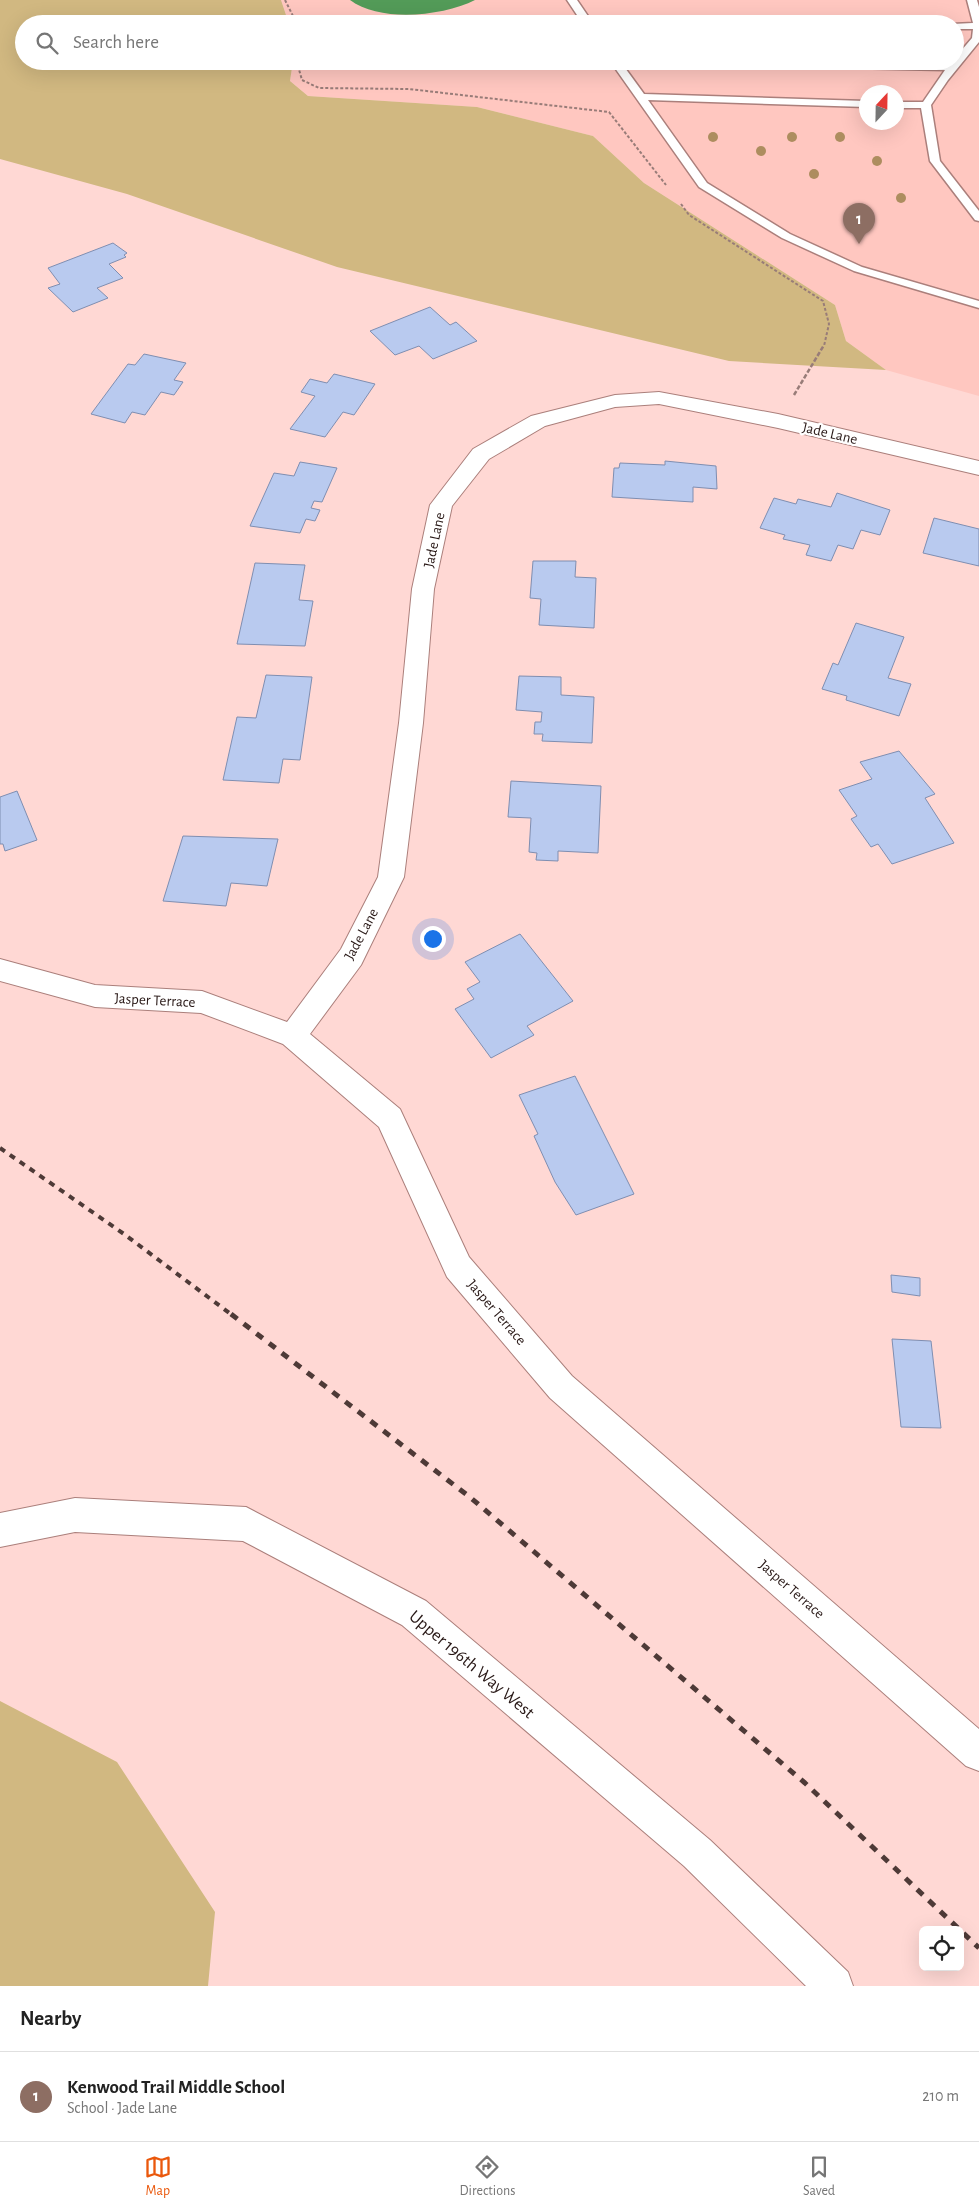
<!DOCTYPE html>
<html lang="en">
<head>
<meta charset="utf-8">
<style>
	:root { --surface:#fff; --page:#f6f6f6; --text:#222; --muted:#767676; --line:#e0e0e0; --accent:#ea580c }
	body { margin:0; font-family:"Alegreya Sans",sans-serif; background:var(--page); color:var(--text) }
	.controls { position:absolute; right:15px; bottom:15px; display:grid; overflow:hidden; border-radius:8px; box-shadow:0 5px 20px #0002 }
	.controls button { width:45px; height:45px; display:grid; place-items:center; padding:0; border:0; border-bottom:1px solid var(--line); background:var(--surface); color:var(--text); font:25px sans-serif }
	.compass { position:absolute; left:859px; top:85px; width:45px; height:45px; border-radius:50%; background:var(--surface); box-shadow:0 5px 20px #0002; rotate:22deg }
	.you { position:absolute; left:432px; top:938px; width:18px; height:18px; margin:-12px; border:4px solid #fff; border-radius:50%; background:#1a73e8; box-shadow:0 0 0 8px #1a73e833 }
	.badge { display:grid; place-items:center; width:32px; height:32px; border-radius:50%; background:var(--accent); color:#fff; font-size:16px; font-weight:700 }
	.pin { position:absolute; translate:-50% -41px; filter:drop-shadow(0 1px 2px #0008) }
	.pin::after { content:''; position:absolute; top:26px; width:18px; height:15px; background:inherit; clip-path:polygon(0 0,100% 0,50% 100%) }
	.list { margin:0; padding:0; list-style:none }
	h2 { display:flex; justify-content:space-between; align-items:center; height:65px; margin:0; padding:0 20px; font-size:21px }
	h2 small { font-size:16px; font-weight:400; color:var(--muted) }
	.list li { display:grid; grid-template-columns:32px 1fr auto; gap:15px; align-items:center; box-sizing:border-box; height:90px; padding:0 20px; border-top:1px solid var(--line) }
	.list b { display:block; font-size:19px; white-space:nowrap }
	.list p { margin:0; font-size:16px; white-space:nowrap; color:var(--muted) }
	.list em { font-size:16px; font-style:normal; color:var(--muted) }
	.icon { flex:none; width:28px; height:28px; fill:none; stroke:currentColor; stroke-width:2; stroke-linecap:round; stroke-linejoin:round }
	.map { position:relative; flex:none; width:979px; height:1986px; overflow:hidden }
	.search { position:absolute; background:var(--surface); box-shadow:0 5px 20px #0002; left:15px; right:15px; top:15px; height:55px; display:flex; align-items:center; gap:12px; box-sizing:border-box; padding:0 18px; border-radius:28px; color:var(--muted); font-size:19px }
	.sheet { height:155px; background:var(--surface) }
	nav { display:flex; justify-content:space-around; align-items:center; box-sizing:border-box; height:70px; border-top:1px solid var(--line); background:var(--surface); font-size:14px; color:var(--muted) }
	nav a { display:grid; justify-items:center; gap:2px }
	nav .on { color:var(--accent) }
	.map>svg:first-child { display:block }
	.built { fill:#ffc7c0; fill-rule:evenodd }
	.green { fill:#d1b881 }
	.water { fill:#539b58 }
	.building { fill:#b9caef; stroke:#7f8eb1 }
	.lines { fill:none; stroke-linecap:round; stroke-linejoin:round }
	.lane-casing { stroke:#ab7f7b; stroke-width:3 }
	.street-casing { stroke:#ab7f7b; stroke-width:2 }
	.path-far1 { stroke:#987c78; stroke-width:2; stroke-dasharray:3 2; stroke-linecap:butt }
	.path { stroke:#987c78; stroke-width:2.5; stroke-dasharray:4.5 2; stroke-linecap:butt }
	.lane { fill:#fff; fill-rule:evenodd }
	.street { fill:#fff; fill-rule:evenodd }
	.rail-far1 { stroke:#4e3a37; stroke-width:4; stroke-dasharray:6 6; stroke-linecap:butt }
	.rail { stroke:#4e3a37; stroke-width:5; stroke-dasharray:8 8; stroke-linecap:butt }
	.tree { fill:#ad8d5f }
	.labels { text-anchor:middle; stroke-width:4.5; stroke-linejoin:round; paint-order:stroke }
	.street-label { font-size:15px; fill:#271715; stroke:#fff }
	.near-street-label { font-size:18px; fill:#271715; stroke:#fff }
</style>
</head>
<body>
<div class="map">
<svg width="979" height="1986" viewBox="0 0 979 1986">
	<rect width="100%" height="100%" fill="#ffd8d4"/>
	<path class="built" d="M281 0H979V396L886 370 846 341 835 305 644 183 593 136 477 107 308 96 290 81 293 61H955V24H289ZM866 92H896V122H866Z"/>
	<path class="green" d="M0 0H281L289 24H24V61H293L290 81 308 96 477 107 593 136 644 183 835 305 846 341 886 370 729 361 337 267 127 194 0 159Z
		M0 1701 117 1762 215 1912 208 1986H0Z"/>
	<path class="water" d="M350 0H475C443 16 381 23 350 0Z"/>
	<path class="building" d="M113 243 127 253 124 255 126 257 109 264 123 278 97 288 108 298 73 312 48 288 60 284 48 268Z
		M430 307 450 325 456 322 477 341 433 359 419 346 395 355 370 331Z
		M144 354 186 363 174 380 183 382 174 395 161 392 145 415 132 412 125 423 91 414 128 364 135 365Z
		M334 374 375 384 354 415 343 412 325 437 290 429 315 396 301 392 310 379 327 383Z
		M665 461 716 466 717 489 693 487V502L612 497 614 468H619L620 463 665 465Z
		M300 462 337 468 322 502 314 501 311 508 320 510 315 521 306 519 300 533 250 526 274 473 294 476Z
		M837 493 890 510 880 535 861 530 853 549 838 545 831 561 806 555 810 545 783 539 785 535 760 528 774 498 796 504 798 499 831 507Z
		M934 518 979 529V566L923 553Z
		M533 561H576L575 577 596 578 594 628 539 625 541 599 530 598Z
		M255 563 305 565 299 600 313 601 305 646 237 644Z
		M856 623 904 637 888 678 911 684 899 716 846 700 847 696 822 689 833 663 838 665Z
		M266 675 312 677 300 760 283 759 279 783 223 780 237 717 256 718Z
		M519 676 561 677V695L594 697 592 743 542 741 543 734H534L535 722H541L542 712 516 710Z
		M899 751 935 794 925 798 954 843 892 864 878 844 871 847 851 819 857 816 839 790 872 779 860 762Z
		M511 781 601 786 598 853 558 851V861L536 860 537 853 529 852 531 818 508 817Z
		M17 791 37 840 5 851 3 844H0V797Z
		M183 836 278 839 267 886 231 883 226 906 163 901Z
		M520 934 573 1001 527 1026 534 1035 491 1058 455 1009 474 999 467 989 480 982 465 962Z
		M575 1076 634 1194 576 1215 555 1182 534 1136 538 1134 519 1095Z
		M891 1275 920 1278V1296L892 1292Z
		M892 1339 931 1341 941 1428 901 1427Z"/>
	<g class="lines">
		<g class="lane-casing">
			<path id="lane" d="M567 0H577L590 19 778 21 783 24H583Z
				M967 0H977L979 7V42L948 80 931 105 940 161 979 211V221L975 220 930 161 921 108H896V102H923L945 70 655 64 650 61 950 64 955 61V58L972 38 973 29H955V24H952L973 23Z
				M610 61H620L644 94 866 101V107L648 100 707 183 790 234 862 267 979 301V308L854 271 782 238 699 187Z"/>
		</g>
		<g class="street-casing">
			<path id="street" d="M659 392 778 414 979 461V475L778 428 659 404 615 407 545 426 489 459 452 506 434 589 423 723 404 877 361 965 310 1034 400 1109 469 1257 572 1376 979 1729V1771L966 1766 550 1398 447 1277 379 1127 283 1044 201 1013 95 1007 0 981V959L95 985 202 991 287 1022 341 949 378 877 399 723 412 589 430 505 473 449 531 416 615 395Z
				M75 1498 246 1507 426 1601 710 1840 848 1972 853 1986H806L684 1866 402 1625 243 1541 75 1532 0 1547V1513Z"/>
		</g>
		<path class="path-far1" d="M285 0 297 24
			M300 61 298 66 302 80 319 88 409 89 609 112 666 185
			M681 204 689 215 823 301 829 324 824 346"/>
		<path class="path" d="M794 395 824 345"/>
		<use href="#lane" class="lane"/>
		<use href="#street" class="street"/>
		<path class="rail-far1" d="M0 1148 124 1234 232 1315"/>
		<path class="rail" d="M231 1314 471 1498 805 1783 979 1948"/>
	</g>
	<g class="tree">
		<circle cx="713" cy="137" r="5"/>
		<circle cx="792" cy="137" r="5"/>
		<circle cx="840" cy="137" r="5"/>
		<circle cx="761" cy="151" r="5"/>
		<circle cx="877" cy="161" r="5"/>
		<circle cx="814" cy="174" r="5"/>
		<circle cx="901" cy="198" r="5"/>
	</g>
	<g class="labels">
		<g class="street-label">
			<text transform="translate(830 433) rotate(13)" y="5">Jade Lane</text>
			<text transform="translate(434 540) rotate(-78)" y="5">Jade Lane</text>
			<text transform="translate(361 934) rotate(-62)" y="5">Jade Lane</text>
			<text transform="translate(155 1000) rotate(3)" y="5">Jasper Terrace</text>
			<text transform="translate(497 1312) rotate(49)" y="5">Jasper Terrace</text>
			<text transform="translate(792 1589) rotate(41)" y="5">Jasper Terrace</text>
		</g>
		<g class="near-street-label">
			<text transform="translate(472 1664) rotate(40)" y="6">Upper 196th Way West</text>
		</g>
	</g>
</svg>
<div class="controls">
<button><svg class="icon" aria-label="locate" viewBox="0 0 24 24"><circle cx="12" cy="12" r="6"/><path d="M12 2v4M12 18v4M2 12h4M18 12h4"/></svg></button>
</div>
<svg class="compass" viewBox="-18 -18 36 36"><path d="M0-13l5 13h-10z" fill="#e53935"/><path d="M0 13l5-13h-10z" fill="#767676"/></svg>
<div class="you"></div>
<div class="pin badge" style="left:859px;top:244px;background:#8d6e63">1</div>
<div class="search"><svg class="icon" aria-label="search" viewBox="0 0 24 24"><circle cx="10" cy="10" r="6"/><path d="M15 15l6 6"/></svg>Search here</div>
</div>
<section class="sheet">
<h2>Nearby<small></small></h2>
<ul class="list">
<li><span class="badge" style="background:#8d6e63">1</span><div><b>Kenwood Trail Middle School</b><p>School · Jade Lane</p></div><em>210 m</em></li>
</ul>
</section>
<nav>
<a class="on"><svg class="icon" aria-label="map" viewBox="0 0 24 24"><path d="M3 6l6-2 6 2 6-2v14l-6 2-6-2-6 2zM9 4v14M15 6v14"/></svg>Map</a>
<a><svg class="icon" aria-label="directions" viewBox="0 0 24 24"><path d="M12 3l9 9-9 9-9-9zM9 14v-3h6M13 9l2 2-2 2"/></svg>Directions</a>
<a><svg class="icon" aria-label="saved" viewBox="0 0 24 24"><path d="M7 4h10v16l-5-4-5 4z"/></svg>Saved</a>
</nav>
</body>
</html>
